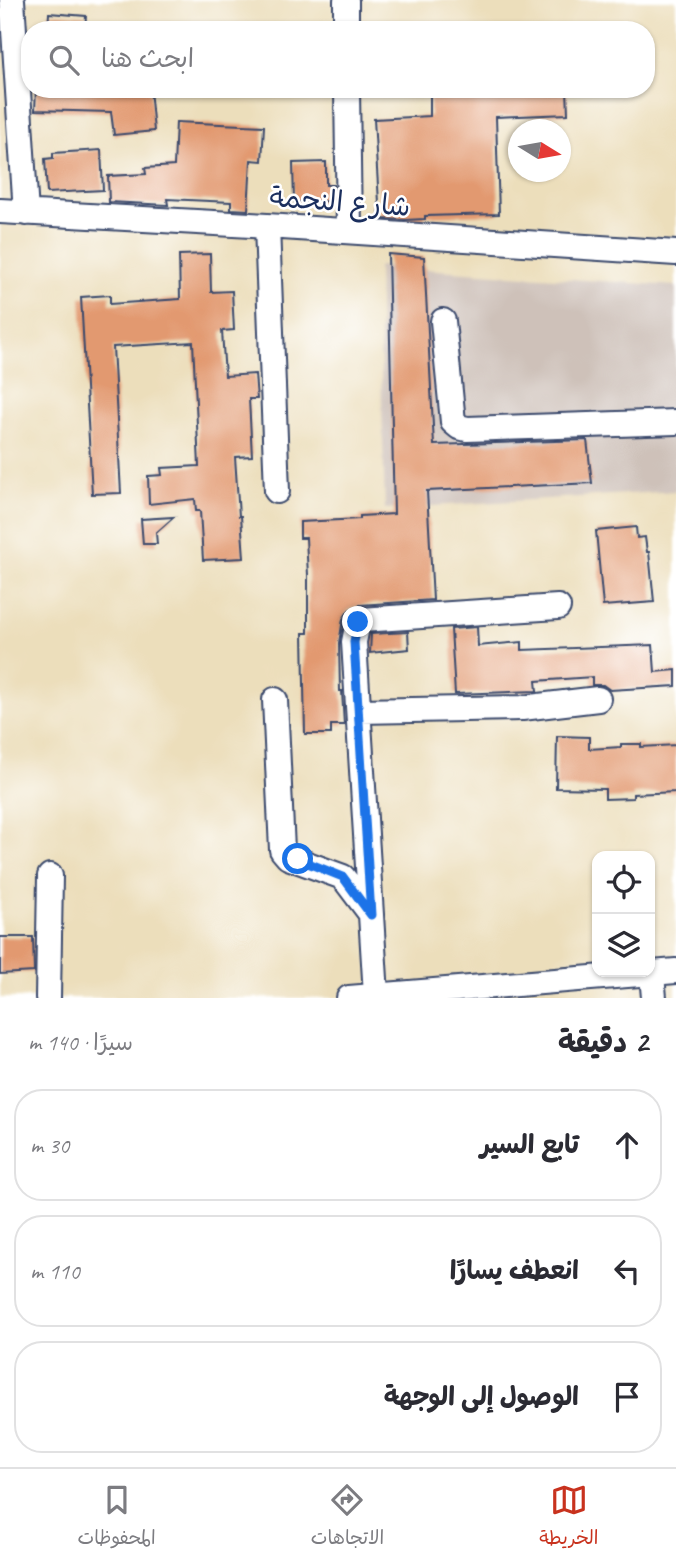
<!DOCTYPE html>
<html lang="ar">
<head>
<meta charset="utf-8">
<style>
	:root { --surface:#fff; --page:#f2f2f3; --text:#2b2b33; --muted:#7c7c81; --line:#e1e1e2; --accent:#c8321e }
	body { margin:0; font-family:Caveat,"Playpen Sans Arabic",sans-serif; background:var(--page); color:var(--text); direction:rtl }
	.controls { position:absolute; right:21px; bottom:21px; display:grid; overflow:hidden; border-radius:14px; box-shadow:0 2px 5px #0004 }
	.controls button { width:63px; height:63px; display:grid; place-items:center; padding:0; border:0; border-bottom:2px solid var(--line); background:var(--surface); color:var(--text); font:35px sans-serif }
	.compass { position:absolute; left:508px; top:119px; width:63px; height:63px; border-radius:50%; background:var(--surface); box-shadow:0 2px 5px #0004; rotate:101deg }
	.stop { position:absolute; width:21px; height:21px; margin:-16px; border:5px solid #1a73e8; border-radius:50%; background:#fff }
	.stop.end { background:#1a73e8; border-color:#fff; box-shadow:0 2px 7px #0008 }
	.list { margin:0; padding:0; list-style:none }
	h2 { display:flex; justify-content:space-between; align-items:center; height:91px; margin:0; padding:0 28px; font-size:30px }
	h2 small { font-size:23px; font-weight:400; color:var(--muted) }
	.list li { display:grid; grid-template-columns:46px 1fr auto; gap:21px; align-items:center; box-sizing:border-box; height:112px; margin:0 14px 14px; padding:0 14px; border:2px solid var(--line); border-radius:28px }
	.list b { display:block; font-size:26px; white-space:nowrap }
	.list em { font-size:23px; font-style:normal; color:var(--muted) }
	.icon { flex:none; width:38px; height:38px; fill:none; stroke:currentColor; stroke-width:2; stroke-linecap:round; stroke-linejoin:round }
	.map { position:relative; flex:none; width:676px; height:998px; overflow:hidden; direction:ltr }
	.search { position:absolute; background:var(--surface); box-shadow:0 2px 5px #0004; left:21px; right:21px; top:21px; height:77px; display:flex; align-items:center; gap:18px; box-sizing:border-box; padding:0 24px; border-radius:28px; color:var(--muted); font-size:26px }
	.sheet { height:469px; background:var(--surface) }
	nav { display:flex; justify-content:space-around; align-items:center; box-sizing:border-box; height:98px; border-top:2px solid var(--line); background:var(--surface); font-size:19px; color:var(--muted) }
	nav a { display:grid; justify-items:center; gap:4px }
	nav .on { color:var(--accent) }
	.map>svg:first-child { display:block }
	.industrial { fill:#cec1b9 }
	.building { fill:#e2996f }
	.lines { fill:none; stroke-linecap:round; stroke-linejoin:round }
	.minor-casing { stroke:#3a496c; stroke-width:28 }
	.minor { stroke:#fff; stroke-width:24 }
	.route { stroke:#1a73e8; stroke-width:9 }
	.labels { text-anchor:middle; stroke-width:5; stroke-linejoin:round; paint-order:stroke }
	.street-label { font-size:28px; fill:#1b2f5e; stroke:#fff }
</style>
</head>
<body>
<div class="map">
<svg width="676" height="998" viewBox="0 0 676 998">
	<rect width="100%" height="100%" fill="#fff"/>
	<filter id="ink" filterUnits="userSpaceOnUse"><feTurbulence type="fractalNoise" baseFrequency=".0143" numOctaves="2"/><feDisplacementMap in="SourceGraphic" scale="14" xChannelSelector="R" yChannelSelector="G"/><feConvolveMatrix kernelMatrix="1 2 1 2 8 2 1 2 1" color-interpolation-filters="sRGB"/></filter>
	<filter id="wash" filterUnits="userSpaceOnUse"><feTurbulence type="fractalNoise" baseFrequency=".00686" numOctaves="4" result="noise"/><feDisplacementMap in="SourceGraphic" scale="28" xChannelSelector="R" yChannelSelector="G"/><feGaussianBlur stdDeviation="1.57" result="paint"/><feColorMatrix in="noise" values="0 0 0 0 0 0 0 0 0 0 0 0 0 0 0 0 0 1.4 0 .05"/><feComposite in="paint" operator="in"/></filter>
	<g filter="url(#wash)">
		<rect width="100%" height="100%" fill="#ecdebb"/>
		<path class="industrial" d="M378 266 676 286V491L385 509Z"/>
		<g id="blocks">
			<path class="building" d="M49 13 86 16 85 30H48Z
				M36 89H150L154 131 114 135 111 112 35 110Z
				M430 89H567L568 114 496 117 499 214 425 216V219L405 220 380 219 374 119 430 116Z
				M176 122 264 126 262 161 251 160 248 210 231 209V202L167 199 168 205 109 202 108 176 146 174 145 168 174 166Z
				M101 150 103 190 47 193 45 159 53 158V153Z
				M326 162V185H333L334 201 294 202 293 163Z
				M210 254 211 292 232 291 234 330 222 331 225 376 255 374 257 399H249L252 456 235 457 239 516H241L244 558 203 560 200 511H196L195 499 149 504 148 476 162 475 161 468 199 466 193 342 113 347 121 493 92 494 81 297 110 295V304L180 299 179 255Z
				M388 254 424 257 434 445 587 440 592 483 427 491 433 600 360 605 349 610 343 619 339 643 340 691H342L344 725H331V734H305L303 633H308V575L306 538H300V522L360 519V516L394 514Z
				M174 517 156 533 157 544H143L141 519Z
				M636 527 637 538 645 537 647 552H649L654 602 603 606 596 531Z
				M477 627 478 646 522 642V650L653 645 655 672 676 670V686L610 690 603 685H592V677L536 681 537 691 455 694 451 629Z
				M408 632 409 649 370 653 371 634Z
				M557 736 589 737V749L621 747V744H641V747L676 745V792L633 794V798L605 799V789L556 788Z
				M0 937H33L34 972 0 974Z"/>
		</g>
	</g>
	<g filter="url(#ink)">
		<use href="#blocks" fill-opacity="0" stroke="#3a496c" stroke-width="2"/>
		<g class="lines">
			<g class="minor-casing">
				<path id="minor" d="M12 0 26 213
					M346 0V30
					M347 89 349 231
					M0 211 267 226 676 253
					M267 226 277 491
					M443 321 453 422 459 427 467 429 676 422
					M275 700 282 850 288 857 343 877 371 914
					M359 711 522 708 598 699
					M652 974 654 998
					M376 995 354 642 358 622 361 620 558 607
					M48 998 50 876
					M349 998 676 971"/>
			</g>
			<use href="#minor" class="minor"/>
		</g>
	</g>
	<g class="lines" filter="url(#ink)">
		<path class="route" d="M298 859 343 877 371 915 354 642 358 622"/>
	</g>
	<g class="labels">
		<g class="street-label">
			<text transform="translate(340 201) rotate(4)" y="10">شارع النجمة</text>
		</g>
	</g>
</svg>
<div class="controls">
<button><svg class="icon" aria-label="locate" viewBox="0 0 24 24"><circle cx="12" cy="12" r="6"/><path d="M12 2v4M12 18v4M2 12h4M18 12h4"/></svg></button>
<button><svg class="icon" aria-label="layers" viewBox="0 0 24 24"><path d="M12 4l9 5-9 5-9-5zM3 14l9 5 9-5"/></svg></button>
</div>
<svg class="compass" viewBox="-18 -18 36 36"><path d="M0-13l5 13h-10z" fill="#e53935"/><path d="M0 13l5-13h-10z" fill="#7c7c81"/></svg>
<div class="stop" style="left:298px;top:859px"></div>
<div class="stop end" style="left:358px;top:622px"></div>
<div class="search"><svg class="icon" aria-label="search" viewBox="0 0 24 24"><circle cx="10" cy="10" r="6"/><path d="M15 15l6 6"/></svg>ابحث هنا</div>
</div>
<section class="sheet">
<h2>2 دقيقة<small>سيرًا · 140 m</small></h2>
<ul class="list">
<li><svg class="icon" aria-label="ahead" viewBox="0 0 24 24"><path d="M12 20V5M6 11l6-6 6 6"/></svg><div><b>تابع السير</b></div><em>30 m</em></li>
<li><svg class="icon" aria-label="left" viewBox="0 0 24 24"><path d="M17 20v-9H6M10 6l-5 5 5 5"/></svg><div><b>انعطف يسارًا</b></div><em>110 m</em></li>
<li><svg class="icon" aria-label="arrive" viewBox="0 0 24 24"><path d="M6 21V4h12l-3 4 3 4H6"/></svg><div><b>الوصول إلى الوجهة</b></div></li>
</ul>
</section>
<nav>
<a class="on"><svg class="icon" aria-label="map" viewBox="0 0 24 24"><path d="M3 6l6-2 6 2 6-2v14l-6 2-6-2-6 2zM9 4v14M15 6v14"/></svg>الخريطة</a>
<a><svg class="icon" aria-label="directions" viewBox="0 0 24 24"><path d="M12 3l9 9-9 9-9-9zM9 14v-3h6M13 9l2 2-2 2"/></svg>الاتجاهات</a>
<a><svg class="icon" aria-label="saved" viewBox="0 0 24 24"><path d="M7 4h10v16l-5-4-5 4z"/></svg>المحفوظات</a>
</nav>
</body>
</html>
